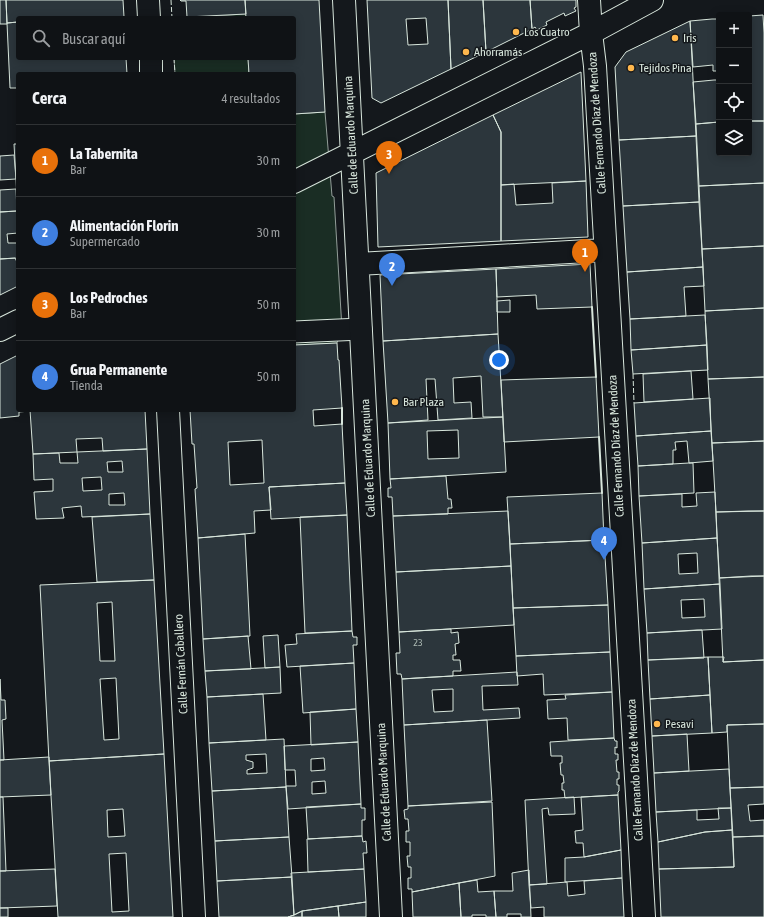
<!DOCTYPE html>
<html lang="es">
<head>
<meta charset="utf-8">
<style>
	:root { --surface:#0f1215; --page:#181b1e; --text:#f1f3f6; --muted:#9b9ea0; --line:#2f3234; --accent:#d93025 }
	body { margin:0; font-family:"Asap Condensed",sans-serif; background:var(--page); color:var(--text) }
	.controls { position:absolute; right:12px; top:12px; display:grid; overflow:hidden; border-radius:4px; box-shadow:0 2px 10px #0003 }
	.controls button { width:36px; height:36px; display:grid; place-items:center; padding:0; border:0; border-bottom:1px solid var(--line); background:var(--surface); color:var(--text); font:20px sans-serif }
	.you { position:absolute; left:499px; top:360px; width:14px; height:14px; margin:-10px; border:3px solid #fff; border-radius:50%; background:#1a73e8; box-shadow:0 0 0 6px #1a73e833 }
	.badge { display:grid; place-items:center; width:26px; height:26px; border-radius:50%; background:var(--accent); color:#fff; font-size:13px; font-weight:700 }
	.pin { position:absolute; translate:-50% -33px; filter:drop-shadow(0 1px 2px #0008) }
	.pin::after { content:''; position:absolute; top:21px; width:14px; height:12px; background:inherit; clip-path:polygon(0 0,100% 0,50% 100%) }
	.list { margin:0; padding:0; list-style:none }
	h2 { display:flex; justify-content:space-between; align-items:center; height:52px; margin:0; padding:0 16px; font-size:17px }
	h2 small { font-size:13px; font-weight:400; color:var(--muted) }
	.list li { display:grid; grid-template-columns:26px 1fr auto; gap:12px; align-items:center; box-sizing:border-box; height:72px; padding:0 16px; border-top:1px solid var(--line) }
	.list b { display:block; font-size:15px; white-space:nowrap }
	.list p { margin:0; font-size:13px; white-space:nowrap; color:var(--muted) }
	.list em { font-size:13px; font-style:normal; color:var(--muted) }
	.icon { flex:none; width:22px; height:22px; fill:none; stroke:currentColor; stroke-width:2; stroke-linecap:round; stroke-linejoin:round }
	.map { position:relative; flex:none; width:764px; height:917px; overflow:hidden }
	.search { position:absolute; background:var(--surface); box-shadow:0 2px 10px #0003; left:16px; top:16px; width:280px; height:44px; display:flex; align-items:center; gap:10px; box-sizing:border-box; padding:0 14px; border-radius:4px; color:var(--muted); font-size:15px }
	.panel { position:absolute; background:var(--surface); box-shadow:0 2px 10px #0003; left:16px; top:72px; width:280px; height:340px; border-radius:4px }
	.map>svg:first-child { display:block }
	.green { fill:#1a2d24; stroke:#939e99 }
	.building { fill:#2c363c; stroke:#d8e6dc; fill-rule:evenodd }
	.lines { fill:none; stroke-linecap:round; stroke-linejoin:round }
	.pedestrian-casing { stroke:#d8e6dc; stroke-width:23 }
	.minor-casing { stroke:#d8e6dc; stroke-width:24 }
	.pedestrian { stroke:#14181c; stroke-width:21 }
	.minor { stroke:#14181c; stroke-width:22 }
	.fence { stroke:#d8e6dc; stroke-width:1; stroke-dasharray:5 2; stroke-linecap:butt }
	.wall { stroke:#d8e6dc; stroke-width:2 }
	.poi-dot { fill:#ffb74d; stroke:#14181c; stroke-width:1.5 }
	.labels { text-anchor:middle; stroke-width:3; stroke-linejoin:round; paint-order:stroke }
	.number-label { font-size:10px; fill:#adbab4 }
	.poi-label { font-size:12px; fill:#d8e6dc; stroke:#14181c; text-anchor:start }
	.street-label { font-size:12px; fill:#d8e6dc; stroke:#14181c }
</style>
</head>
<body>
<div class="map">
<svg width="764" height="917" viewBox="0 0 764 917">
	<rect width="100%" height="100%" fill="#14181c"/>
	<path class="green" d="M246 14V18H172Z
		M174 58H248L249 74H175Z
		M325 112 332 196 334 197 342 329 337 343 294 345V114Z"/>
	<path class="building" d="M0 0H6L7 24H0Z
		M6 0H123L124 17 100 18H18V22L7 23Z
		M180 0H245L246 14 187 17 186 1H181Z
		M245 0H319L325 112 294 114V74H249L248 58H294V18H246Z
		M367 0H448L451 69 381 103 372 98ZM426 18 428 44 408 45 406 19Z
		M448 0H483L486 52 451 69Z
		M483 0H530L532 29 486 52Z
		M530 0H576V7L574 8 576 11 565 16 564 13 546 22 547 25 537 30 535 27 532 29Z
		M763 15 764 33V121H749V16Z
		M712 19H719V71H713V65L693 67 690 21Z
		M690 21 696 136 619 140 615 67 626 52Z
		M18 22V58H126L127 74H18V88H10L7 23Z
		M581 72 586 181 501 185V132L493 115Z
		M714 80H719V122L696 124 693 82Z
		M493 115 501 132V241L378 247 376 173Z
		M749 121H764V183L699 186 696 124 719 122V153H749Z
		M696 136 699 202 623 206 619 140Z
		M14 144H18V223L16 179Z
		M14 155 16 179 0 180V156Z
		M586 181 588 237 501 241V185L514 184 516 205 553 203 552 183Z
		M764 183V246L702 249 699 186Z
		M16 189 17 211 0 212V190Z
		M699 202 703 267 627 272 623 206Z
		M17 211 18 233 7 234 8 243H18V258L0 259V212Z
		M764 246V308L705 311 702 249Z
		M15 258 18 264V286L0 295V259Z
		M590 264 592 307 537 309 536 295 497 297 496 269Z
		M703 267 704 286 684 287 686 316 630 319 627 272Z
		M496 269 498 334 383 341 380 275Z
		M510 300V312H497V301Z
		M764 308V377L708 379 705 311Z
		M705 315 707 345 631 350 630 319Z
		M498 334 503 417H483L481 376 453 378 454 403 471 402 472 418 438 420 435 379H426L428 420 388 423 383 341Z
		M337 343 338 360H339L342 408 313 410 314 426 342 424 345 483 269 487 271 510 254 511 255 533 198 538 195 489 197 488 194 444H192L190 410H294V345ZM262 440 264 483 230 485 228 442Z
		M707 345 708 370 633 374 631 350Z
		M18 355V410H30V411L19 412V416L0 418V364Z
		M691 371 693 399 644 402 643 374Z
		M596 377 599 437 504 442 501 380Z
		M764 377V441L712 443 708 379Z
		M710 398 711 431 636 436 634 403Z
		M30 410H145L147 449 103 451 102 438 76 439 77 452 33 454Z
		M503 417 506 472 390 479 388 423ZM458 430 459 458 428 459 427 431Z
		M711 431 713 461 689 463 687 441 675 442 676 450H673V464L638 466 636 436Z
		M764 441V511L716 512 712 443Z
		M147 449 150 514 82 517 81 506 62 508 64 518 36 519 34 492 53 491V479L34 480 33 454 59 453 60 463H78L77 452ZM122 461 123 472H108L107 462ZM101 477 102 490 83 491 82 478ZM124 493 125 505H109V494Z
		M689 463H693L694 493 639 496 638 466Z
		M446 476 448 499H451L452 508H448V514L393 516 392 497H388V488H391L390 479Z
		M345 483 347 515 271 519 269 487Z
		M715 492 717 538 642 543 639 496 682 494V507L697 506 696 493Z
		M602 493 604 540 510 544 507 497Z
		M508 511 511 566 396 572 393 516Z
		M748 511H764V576L719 578 716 512Z
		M150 514 154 580 97 582 92 517Z
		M347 515 352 631 305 633 300 517Z
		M245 534 250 636 203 639 198 538Z
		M717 538 720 584 644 589 642 543ZM697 553 698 573 679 574 678 554Z
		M604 540 608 605 513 608 510 544Z
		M511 566 514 625 399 632 396 572Z
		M751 576H764V660L723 662 719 578Z
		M154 580 164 754 49 761 40 585ZM112 602 115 661H100L97 603ZM116 678 119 739 104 740 100 679Z
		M720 584 722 629 647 633 644 589ZM704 599 705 617 682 618 681 600Z
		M608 605 610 652 516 656 513 608Z
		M451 629V633L458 632 459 643 455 644 456 655H453V660H460L461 671H453V676L416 678 402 679 401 674H397L396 653H400L399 632Z
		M697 630H702L704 658 648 660 647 633Z
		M352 631 353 637H357V645H353L354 663 287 667 285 645 297 644 296 634Z
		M278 635 280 667 265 668 263 636Z
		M248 636 251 669 205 671 203 639Z
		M610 652 612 692 544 695 543 674 517 676 516 656Z
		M708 657H724L723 662 764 660V724L727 725V732L712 733Z
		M708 657 710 695 650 699 648 660Z
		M354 663 356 709 303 713 300 666Z
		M280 667 281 693 207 697 205 671Z
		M517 672 518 685 482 686 483 710 519 708 520 718 404 725 402 679ZM453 689V711L434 712 432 690Z
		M0 679 1 700H5L6 719 2 720 4 760H0Z
		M612 692 614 738 568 740 567 718 548 719 547 700 566 699 565 695Z
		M263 694 266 740 209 743 207 697Z
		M710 695 712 733 652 736 650 699Z
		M356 709 358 742 311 745 310 712Z
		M487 720 492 801 408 806 404 725Z
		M764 724V787L730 788 727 725Z
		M687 734 689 771 654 773 652 736Z
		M614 738 615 741H617V748L615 747V754H618V760H616L617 772H619V779H617V785H619V791L618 792V795L565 798 564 790H562V783H564L563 775H561L560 763H562V756H551L550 742Z
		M284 739 286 787 212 791 209 743ZM266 754 267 773 247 774V770L253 768V762L246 760V755Z
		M358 742 361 804 288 809 286 786H296L295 770H285L284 746ZM324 758 325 770 311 771V759ZM325 781 326 793 312 794V782Z
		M164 754 173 917H58L49 761ZM123 809 125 836 108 837 107 810ZM126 853 129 911 112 912 109 854Z
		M49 757 51 795 0 797V760Z
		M729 769 731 808 656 812 654 773Z
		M286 787 289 837 215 841 212 791Z
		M764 787V804L748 805 750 821 764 820V836L733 837 730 788Z
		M618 795 621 850 584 857 583 843H576L575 831 583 830 581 797Z
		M0 797H3L6 871H0Z
		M574 797 575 814 549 815 548 808 542 809 547 884 529 885 525 800Z
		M492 802 495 876 412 892V889H408V878H411V867H408L407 856H410V842H406V831H409L408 819H405L404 810 408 809V806Z
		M361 804V808H365V820H362V836L308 839 306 807Z
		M718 808H731L732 830 705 832 658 842 656 812 697 810V820L719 819Z
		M732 830 734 867 659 869 658 842 705 832Z
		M362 836 363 842 366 841 367 853H363L364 869 308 872 307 839Z
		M761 836H764V917H661L659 869 734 867 733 837Z
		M289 837 292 877 217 881 215 841Z
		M621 850 622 878 565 882V858L584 857Z
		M55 869 57 906 0 908V871Z
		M364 869 366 902 302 911 294 915 291 873Z
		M529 870 531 917H521V914H507V917H496L494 891H513L512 873Z
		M292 877 294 915 288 917H219L217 881Z
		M622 878 624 917H544V907L531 908 529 885 567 882 568 896 585 894 584 881Z
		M477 880 478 892 494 891 496 917H486V915H472V917H461L459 883Z
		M459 883 461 917H413L412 892Z
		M366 902V917H339L338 906Z
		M338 906 339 917H302V911Z
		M0 908H8V917H0Z
		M302 911V917H288L294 915Z"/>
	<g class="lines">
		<g class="pedestrian-casing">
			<path id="pedestrian" d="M294 332 361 329"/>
		</g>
		<g class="minor-casing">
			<path id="minor" d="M148 0 149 18
				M344 0 391 917
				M589 0 591 33 595 66 644 917
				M151 58V74
				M294 182 591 33 652 0
				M358 264 605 250
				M0 330 18 321
				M168 410 194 917"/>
		</g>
		<use href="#pedestrian" class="pedestrian"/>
		<use href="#minor" class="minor"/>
		<path class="fence" d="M171 0 172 18 187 17
			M174 58 175 74
			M633 374 634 403"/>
		<path class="wall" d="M592 307 596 377
			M342 408V424
			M599 437 602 493"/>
	</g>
	<g class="poi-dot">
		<circle cx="516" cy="32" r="4"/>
		<circle cx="675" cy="38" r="4"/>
		<circle cx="466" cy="52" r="4"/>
		<circle cx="631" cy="68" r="4"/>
		<circle cx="395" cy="402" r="4"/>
		<circle cx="657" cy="724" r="4"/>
	</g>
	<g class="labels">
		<g class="number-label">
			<text x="418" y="646">23</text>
		</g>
		<g class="poi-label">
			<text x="524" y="36">Los Cuatro</text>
			<text x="683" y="42">Iris</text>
			<text x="474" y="56">Ahorramás</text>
			<text x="639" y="72">Tejidos Pina</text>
			<text x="403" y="406">Bar Plaza</text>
			<text x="665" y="728">Pesavi</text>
		</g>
		<g class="street-label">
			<text transform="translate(597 123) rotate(-94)" y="4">Calle Fernando Díaz de Mendoza</text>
			<text transform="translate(351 135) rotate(-93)" y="4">Calle de Eduardo Marquina</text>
			<text transform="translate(616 446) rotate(-93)" y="4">Calle Fernando Díaz de Mendoza</text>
			<text transform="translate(368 458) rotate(-93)" y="4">Calle de Eduardo Marquina</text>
			<text transform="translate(181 664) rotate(-93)" y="4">Calle Fernán Caballero</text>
			<text transform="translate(635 770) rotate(-93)" y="4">Calle Fernando Díaz de Mendoza</text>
			<text transform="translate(384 782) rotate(-93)" y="4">Calle de Eduardo Marquina</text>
		</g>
	</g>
</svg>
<div class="controls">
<button>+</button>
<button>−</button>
<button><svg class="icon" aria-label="locate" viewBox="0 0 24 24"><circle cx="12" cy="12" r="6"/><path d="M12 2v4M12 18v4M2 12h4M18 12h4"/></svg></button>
<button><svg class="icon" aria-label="layers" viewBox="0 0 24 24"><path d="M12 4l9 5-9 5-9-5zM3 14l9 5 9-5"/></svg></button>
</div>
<div class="you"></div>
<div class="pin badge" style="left:585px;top:272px;background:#e8710a">1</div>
<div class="pin badge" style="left:392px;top:286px;background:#3f7fe0">2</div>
<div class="pin badge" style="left:389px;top:174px;background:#e8710a">3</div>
<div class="pin badge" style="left:604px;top:560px;background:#3f7fe0">4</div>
<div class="search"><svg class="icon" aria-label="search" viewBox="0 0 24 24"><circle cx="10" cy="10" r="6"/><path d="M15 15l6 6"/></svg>Buscar aquí</div>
<section class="panel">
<h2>Cerca<small>4 resultados</small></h2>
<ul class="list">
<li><span class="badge" style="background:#e8710a">1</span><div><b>La Tabernita</b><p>Bar</p></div><em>30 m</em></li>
<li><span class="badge" style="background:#3f7fe0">2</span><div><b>Alimentación Florin</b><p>Supermercado</p></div><em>30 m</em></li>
<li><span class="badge" style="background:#e8710a">3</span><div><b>Los Pedroches</b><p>Bar</p></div><em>50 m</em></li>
<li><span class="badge" style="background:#3f7fe0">4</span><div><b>Grua Permanente</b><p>Tienda</p></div><em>50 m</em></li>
</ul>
</section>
</div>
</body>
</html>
